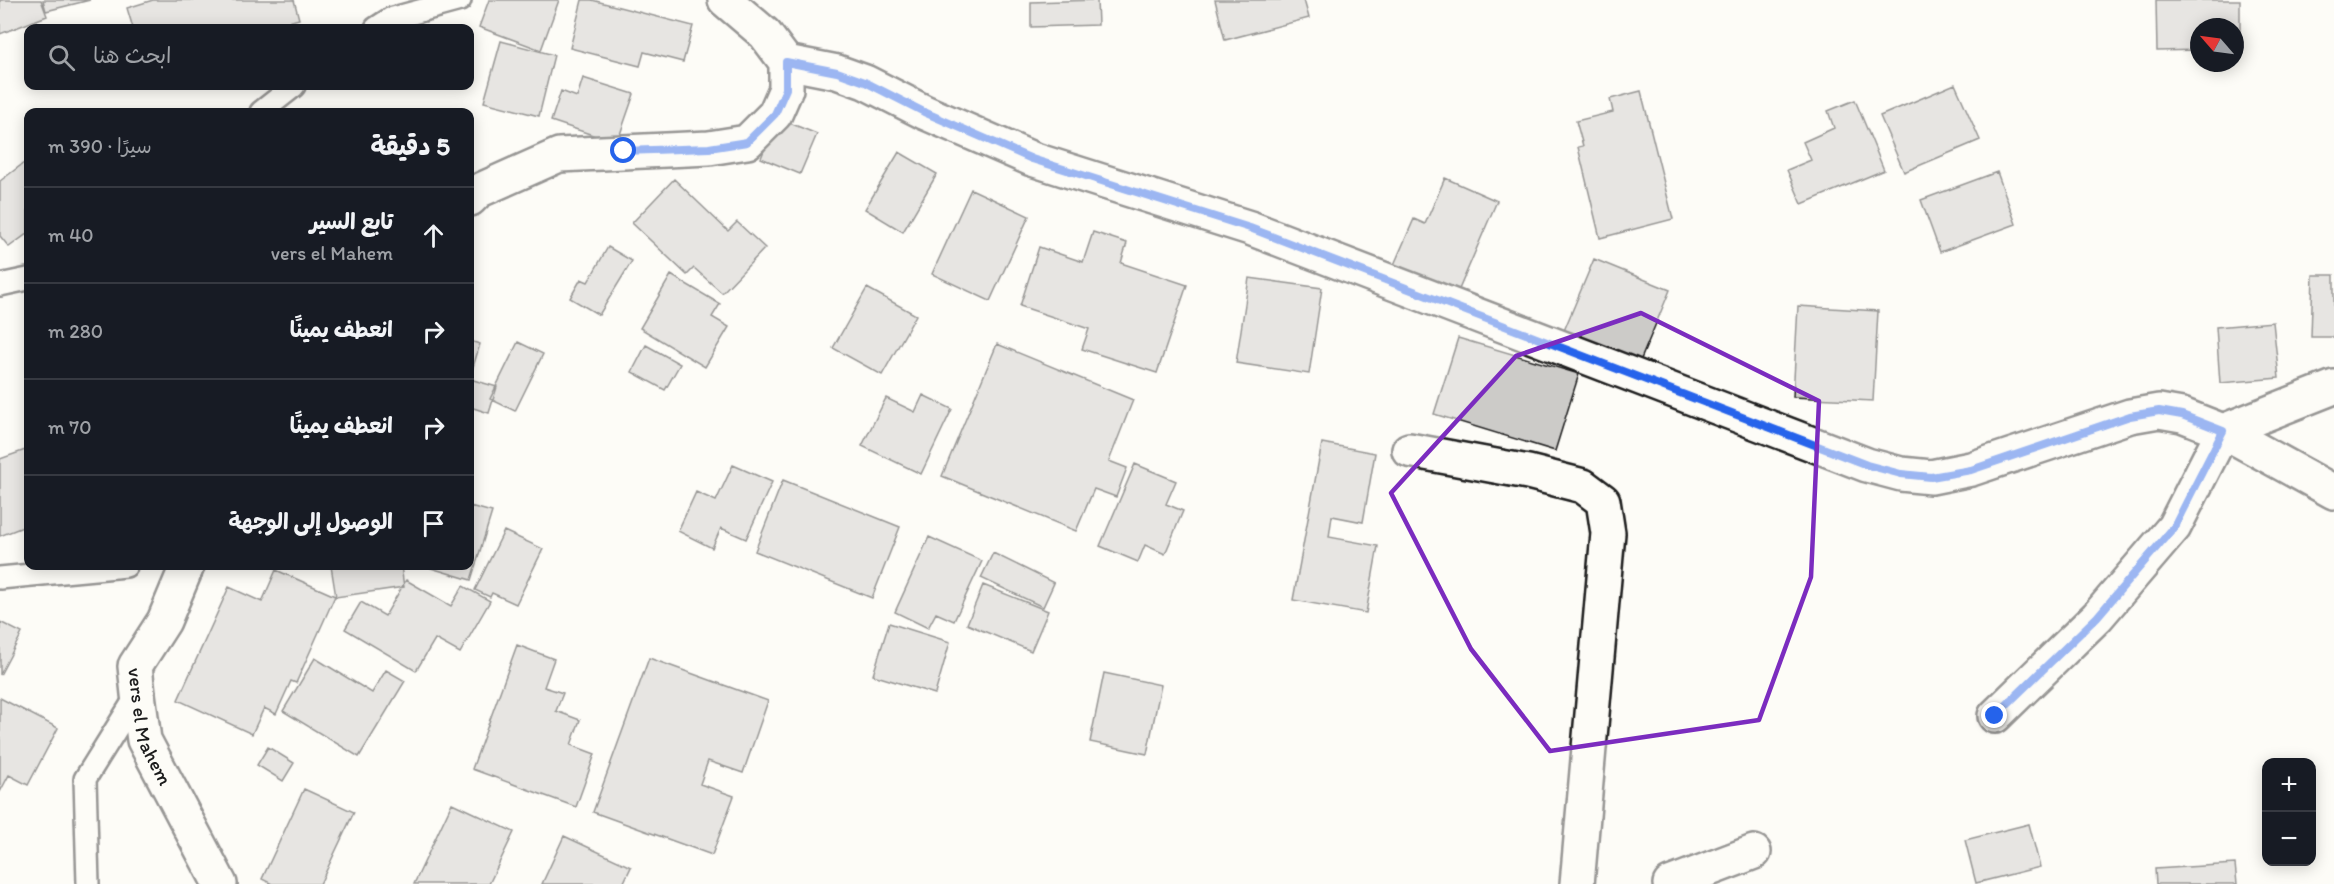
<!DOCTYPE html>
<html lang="ar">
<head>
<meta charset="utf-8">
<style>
	:root { --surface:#171b24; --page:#242831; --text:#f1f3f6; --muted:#9ea1a6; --line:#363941 }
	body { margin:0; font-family:Itim,"Playpen Sans Arabic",sans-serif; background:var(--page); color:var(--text); direction:rtl }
	.controls { position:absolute; right:18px; bottom:18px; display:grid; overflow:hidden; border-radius:12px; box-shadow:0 3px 15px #0003 }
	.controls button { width:54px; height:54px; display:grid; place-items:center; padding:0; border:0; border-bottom:2px solid var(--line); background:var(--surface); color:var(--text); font:30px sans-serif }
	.compass { position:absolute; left:2190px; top:18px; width:54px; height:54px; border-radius:50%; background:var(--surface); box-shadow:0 3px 15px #0003; rotate:298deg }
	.stop { position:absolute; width:18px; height:18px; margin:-14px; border:4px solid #2563eb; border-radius:50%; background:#fff }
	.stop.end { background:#2563eb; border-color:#fff; box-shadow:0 2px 6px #0008 }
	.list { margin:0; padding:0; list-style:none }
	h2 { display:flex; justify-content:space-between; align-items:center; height:78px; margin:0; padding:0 24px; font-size:26px }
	h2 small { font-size:20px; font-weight:400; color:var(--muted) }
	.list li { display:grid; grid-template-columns:39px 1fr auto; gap:18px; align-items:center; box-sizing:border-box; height:96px; padding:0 24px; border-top:2px solid var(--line) }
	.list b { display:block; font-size:22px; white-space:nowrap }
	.list p { margin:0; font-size:20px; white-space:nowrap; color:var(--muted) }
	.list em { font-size:20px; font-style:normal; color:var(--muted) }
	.icon { flex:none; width:33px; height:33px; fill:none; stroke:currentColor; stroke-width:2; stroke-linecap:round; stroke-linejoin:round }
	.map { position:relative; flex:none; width:2334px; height:884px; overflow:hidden; direction:ltr }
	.search { position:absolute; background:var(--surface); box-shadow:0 3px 15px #0003; left:24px; top:24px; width:450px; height:66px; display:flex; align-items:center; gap:15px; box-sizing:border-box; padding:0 21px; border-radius:12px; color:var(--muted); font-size:22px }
	.panel { position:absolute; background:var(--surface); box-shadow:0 3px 15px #0003; left:24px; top:108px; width:450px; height:462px; border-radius:12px; direction:rtl }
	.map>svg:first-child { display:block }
	.building { fill:#cccbc8; stroke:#1c1c1c; stroke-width:1.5 }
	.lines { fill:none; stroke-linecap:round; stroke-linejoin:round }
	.service-casing { stroke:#1c1c1c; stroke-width:26 }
	.minor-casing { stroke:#1c1c1c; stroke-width:38 }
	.service { stroke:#fdfcf7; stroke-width:21 }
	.minor { stroke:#fdfcf7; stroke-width:33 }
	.route { stroke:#2563eb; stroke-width:8 }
	.marked { fill:none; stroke:#7b2cbf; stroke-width:4.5; stroke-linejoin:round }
	.labels { text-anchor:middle; stroke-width:4.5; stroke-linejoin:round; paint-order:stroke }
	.street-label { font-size:20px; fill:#1c1c1c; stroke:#fdfcf7 }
</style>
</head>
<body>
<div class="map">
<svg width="2334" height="884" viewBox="0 0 2334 884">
	<rect width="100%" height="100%" fill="#fdfcf7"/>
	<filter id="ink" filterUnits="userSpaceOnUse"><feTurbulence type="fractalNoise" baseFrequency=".0167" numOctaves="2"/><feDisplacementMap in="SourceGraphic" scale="12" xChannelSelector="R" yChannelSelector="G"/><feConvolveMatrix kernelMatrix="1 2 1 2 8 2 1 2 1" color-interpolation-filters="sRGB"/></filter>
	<g filter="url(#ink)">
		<path class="building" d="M0 0H41L47 16 0 34Z
			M43 0H90L46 11Z
			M153 0H294L299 19 267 28H133L127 8Z
			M489 0H559L541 50 479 27Z
			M582 0H592L693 26 683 62 644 52 640 66 570 48Z
			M1097 0 1098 25 1031 27V2Z
			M1215 0H1304L1309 18 1225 40Z
			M2156 0H2240V49L2235 50V27H2199V50L2157 51Z
			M501 41 554 55 539 116 484 102Z
			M583 78 634 94 617 143 551 121 561 91 577 97Z
			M1955 84 1980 140 1904 172 1880 116Z
			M1641 91 1673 219 1600 238 1578 147 1583 146 1576 121 1613 112 1610 99Z
			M1855 100 1884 170 1802 204 1787 170 1811 160 1803 142 1834 128 1828 111Z
			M777 118 817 134 800 174 761 158Z
			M899 152 937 174 903 232 865 209Z
			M28 160V233L9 247 0 236V181Z
			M1997 172 2016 224 1940 252 1921 200Z
			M1445 178 1497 201 1457 294 1393 267 1414 219 1425 224Z
			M674 179 728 231 737 222 765 248 722 293 694 268 687 275 632 223Z
			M971 189 1029 216 990 301 932 274Z
			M1093 232 1127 243 1121 263 1187 285 1157 373 1082 349 1089 329 1020 306 1039 247 1083 262Z
			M608 247 632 261 599 315 570 298 581 279 588 282Z
			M1594 259 1670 290 1639 364 1563 333Z
			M671 275 720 304 712 317 729 327 705 367 640 328Z
			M2313 275H2334V337H2311Z
			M1249 278 1322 288 1309 374 1236 363Z
			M867 288 916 315 882 375 833 348Z
			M1798 306 1878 311 1873 401 1793 397Z
			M2273 322 2279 378 2220 383 2216 327Z
			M1458 338 1579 374 1555 451 1434 414Z
			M470 341 480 344 470 377Z
			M518 342 543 354 515 411 490 399Z
			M997 344 1133 400 1109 461 1127 468 1116 497 1094 489 1076 531 942 476Z
			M646 345 680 364 665 390 632 372Z
			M470 379 497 387 489 413 470 407Z
			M923 395 952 409 921 474 862 446 886 398 915 412Z
			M1322 443 1375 453 1363 522 1332 516 1329 537 1378 546 1366 613 1293 600Z
			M28 449V525L0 536V459Z
			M1135 464 1176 481 1166 504 1183 511 1165 554 1145 545 1138 562 1100 546Z
			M733 465 772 482 746 539 721 528 712 548 678 531 696 492 716 501Z
			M783 480 900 527 872 598 755 551Z
			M470 506 492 512 471 580 431 568 432 566H470Z
			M504 531 543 549 516 604 492 593 490 597 475 590Z
			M929 537 982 561 954 621 936 613 928 628 895 612Z
			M993 553 1054 583 1043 607 981 578Z
			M331 566H401L404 587 336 597Z
			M276 570 335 596 296 683 291 681 276 714 264 708 252 734 178 700 229 587 262 602Z
			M406 580 451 606 463 586 490 601 460 653 435 639 416 671 345 629 361 602 385 616Z
			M983 585 1048 611 1031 651 967 624Z
			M0 622 22 633 0 675Z
			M889 623 950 642 935 694 873 675Z
			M517 645 554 659 544 687 563 693 556 711 580 720 571 745 595 754 576 807 472 769Z
			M315 658 372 693 386 670 405 681 359 757 283 711Z
			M649 658 768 701 743 773 708 761 700 784 734 796 712 855 593 812Z
			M1104 673 1161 685 1147 754 1090 742Z
			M0 698 58 728 28 785 9 775 0 792Z
			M268 747 294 763 283 781 257 765Z
			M304 789 354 812 320 884H272L262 879Z
			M452 803 514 832 489 884H414Z
			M2029 824 2040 867 1976 883 1965 840Z
			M564 836 631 867 623 884H542Z
			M2235 864 2237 884H2156L2155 869Z"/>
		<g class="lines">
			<g class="service-casing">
				<path id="service" d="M376 28 390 19 460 0
					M261 112 294 86
					M0 285 28 279
					M0 578 126 566
					M88 884 85 779 138 694"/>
			</g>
			<g class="minor-casing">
				<g id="minor">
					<path d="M786 62 837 72 865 82 924 112 1032 159 1250 228 1867 465 1901 474 1931 477 1971 469 2130 416 2159 411 2182 415 2223 431 2334 492"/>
					<path d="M470 199 478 191 559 155 709 148 747 142 775 114 786 89V62L765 34 725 0"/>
					<path d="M1409 450 1528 472 1583 486 1603 501 1608 533 1577 884"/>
					<path id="s1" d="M187 566 164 621 135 666 138 694 144 740 220 884"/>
					<path d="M1995 716 2097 617 2174 527 2223 431 2334 387"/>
					<path d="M1670 884 1754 852"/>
				</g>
			</g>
			<use href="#service" class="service"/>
			<use href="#minor" class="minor"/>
		</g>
	</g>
	<g class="lines" filter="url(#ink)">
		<path class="route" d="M624 151 709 148 747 142 775 114 786 89V62L837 72 865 82 924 112 1032 159 1250 228 1867 465 1901 474 1931 477 1971 470 2130 416 2159 411 2182 415 2223 431 2174 527 2097 617 1995 716"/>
	</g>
	<path d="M0 0H2334V884H0ZM1641 313 1819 401 1811 577 1759 720 1550 751 1471 649 1391 493 1516 356Z" fill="#fdfcf7" fill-opacity=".55" fill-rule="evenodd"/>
	<path class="marked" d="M1641 313 1819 401 1811 577 1759 720 1550 751 1471 649 1391 493 1516 356Z"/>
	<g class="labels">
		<g class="street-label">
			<text dy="7" stroke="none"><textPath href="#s1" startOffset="176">vers el Mahem</textPath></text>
		</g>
	</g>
</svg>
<div class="controls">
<button>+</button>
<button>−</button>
</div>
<svg class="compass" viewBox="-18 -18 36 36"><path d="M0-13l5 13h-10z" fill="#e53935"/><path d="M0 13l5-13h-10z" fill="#9ea1a6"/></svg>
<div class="stop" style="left:624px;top:151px"></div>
<div class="stop end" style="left:1995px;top:716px"></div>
<div class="search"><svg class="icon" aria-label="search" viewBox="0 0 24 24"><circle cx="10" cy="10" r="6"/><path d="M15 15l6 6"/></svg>ابحث هنا</div>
<section class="panel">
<h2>5 دقيقة<small>سيرًا · 390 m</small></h2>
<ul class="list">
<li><svg class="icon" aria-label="ahead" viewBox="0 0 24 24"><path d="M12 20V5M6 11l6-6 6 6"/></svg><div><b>تابع السير</b><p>vers el Mahem</p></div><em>40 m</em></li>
<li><svg class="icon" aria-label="right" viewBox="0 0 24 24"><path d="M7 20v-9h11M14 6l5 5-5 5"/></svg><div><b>انعطف يمينًا</b></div><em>280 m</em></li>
<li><svg class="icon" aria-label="right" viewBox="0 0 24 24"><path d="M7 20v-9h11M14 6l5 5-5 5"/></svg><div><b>انعطف يمينًا</b></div><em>70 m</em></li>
<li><svg class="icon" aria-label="arrive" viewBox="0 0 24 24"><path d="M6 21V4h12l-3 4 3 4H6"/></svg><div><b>الوصول إلى الوجهة</b></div></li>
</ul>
</section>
</div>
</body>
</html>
